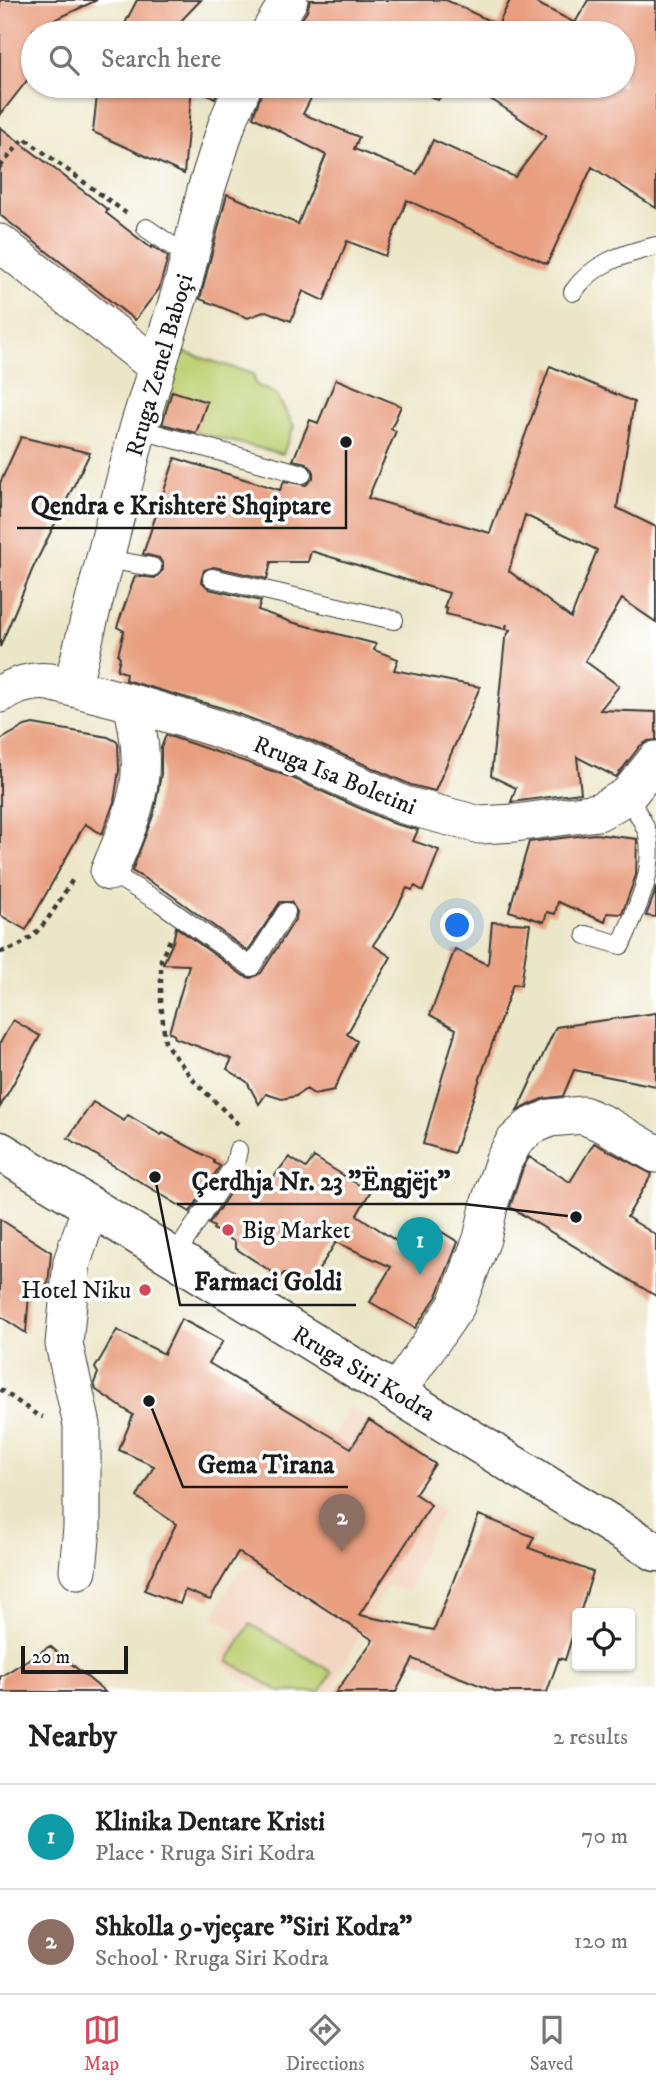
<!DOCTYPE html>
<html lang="en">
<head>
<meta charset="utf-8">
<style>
	:root { --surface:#fff; --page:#f2f2f2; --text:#222; --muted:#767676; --line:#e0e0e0; --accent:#d1495b }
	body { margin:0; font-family:"IM FELL DW Pica",serif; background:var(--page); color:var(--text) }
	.controls { position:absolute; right:21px; bottom:21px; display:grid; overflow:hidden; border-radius:7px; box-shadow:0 2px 5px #0004 }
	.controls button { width:63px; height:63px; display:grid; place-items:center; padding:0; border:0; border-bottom:2px solid var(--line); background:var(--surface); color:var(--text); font:35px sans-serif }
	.scale { position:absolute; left:21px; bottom:18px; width:107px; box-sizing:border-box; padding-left:7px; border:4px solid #1c1c1c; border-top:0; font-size:19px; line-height:24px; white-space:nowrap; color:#1c1c1c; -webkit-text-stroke:5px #fff; paint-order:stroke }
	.you { position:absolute; left:458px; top:926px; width:24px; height:24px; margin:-18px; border:5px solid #fff; border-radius:50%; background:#1a73e8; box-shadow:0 0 0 10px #1a73e833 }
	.badge { display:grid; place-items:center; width:46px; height:46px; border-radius:50%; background:var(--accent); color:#fff; font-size:23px; font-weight:700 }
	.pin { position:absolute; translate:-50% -58px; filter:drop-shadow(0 2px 4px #0008) }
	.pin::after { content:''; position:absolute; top:37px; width:24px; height:21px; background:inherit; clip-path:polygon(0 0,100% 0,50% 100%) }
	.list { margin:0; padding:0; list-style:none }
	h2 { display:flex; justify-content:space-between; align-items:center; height:91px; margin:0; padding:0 28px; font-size:30px }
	h2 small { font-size:23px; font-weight:400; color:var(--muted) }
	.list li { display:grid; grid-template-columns:46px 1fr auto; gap:21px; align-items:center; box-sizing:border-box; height:105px; padding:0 28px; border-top:2px solid var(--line) }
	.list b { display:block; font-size:26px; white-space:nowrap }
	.list p { margin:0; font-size:23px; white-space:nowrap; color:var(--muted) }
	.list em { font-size:23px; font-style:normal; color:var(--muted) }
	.icon { flex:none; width:38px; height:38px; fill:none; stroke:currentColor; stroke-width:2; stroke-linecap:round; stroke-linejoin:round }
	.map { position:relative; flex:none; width:656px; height:1692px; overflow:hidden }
	.search { position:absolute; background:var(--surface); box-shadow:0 2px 5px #0004; left:21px; right:21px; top:21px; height:77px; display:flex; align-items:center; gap:18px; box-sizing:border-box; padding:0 24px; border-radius:38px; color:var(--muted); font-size:26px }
	.sheet { height:301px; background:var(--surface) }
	nav { display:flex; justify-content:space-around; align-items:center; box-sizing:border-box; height:98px; border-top:2px solid var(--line); background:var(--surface); font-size:19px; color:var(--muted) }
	nav a { display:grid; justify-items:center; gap:4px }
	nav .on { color:var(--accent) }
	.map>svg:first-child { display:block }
	.built { fill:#f3d4bf }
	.green { fill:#bdd073; stroke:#6c7648; stroke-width:2 }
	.building { fill:#e89e7f; fill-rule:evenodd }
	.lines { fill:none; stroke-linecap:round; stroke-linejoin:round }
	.lane-casing { stroke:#3b3a36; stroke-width:20 }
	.street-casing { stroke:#3b3a36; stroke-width:39 }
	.secondary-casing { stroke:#3b3a36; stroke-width:41 }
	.path { stroke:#3b3a36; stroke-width:4.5; stroke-dasharray:5 5; stroke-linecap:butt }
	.lane { stroke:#fff; stroke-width:18 }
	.street { stroke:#fff; stroke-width:37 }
	.secondary { stroke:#fff; stroke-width:38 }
	.poi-dot { fill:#d1495b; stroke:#fff; stroke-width:2.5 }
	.labels { text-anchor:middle; stroke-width:7; stroke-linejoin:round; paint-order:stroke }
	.street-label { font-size:24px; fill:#1c1c1c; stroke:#fff }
	.poi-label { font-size:24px; fill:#1c1c1c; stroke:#fff; text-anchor:start }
	.leader { fill:none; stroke:#1c1c1c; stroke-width:2.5 }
	.callout-dot { fill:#1c1c1c; stroke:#fff; stroke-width:2.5 }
	.callout-label { font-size:26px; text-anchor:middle; font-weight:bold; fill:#1c1c1c; stroke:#fff; stroke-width:7; stroke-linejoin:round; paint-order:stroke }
</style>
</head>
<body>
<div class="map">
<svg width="656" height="1692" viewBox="0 0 656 1692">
	<rect width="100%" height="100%" fill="#fff"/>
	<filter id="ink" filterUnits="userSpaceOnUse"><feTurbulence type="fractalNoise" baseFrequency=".0143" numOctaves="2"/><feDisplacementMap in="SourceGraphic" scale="14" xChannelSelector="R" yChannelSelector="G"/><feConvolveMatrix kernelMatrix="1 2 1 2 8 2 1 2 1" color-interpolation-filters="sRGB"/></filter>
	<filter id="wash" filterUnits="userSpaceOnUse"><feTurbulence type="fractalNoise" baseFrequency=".00686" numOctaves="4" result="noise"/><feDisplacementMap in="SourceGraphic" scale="28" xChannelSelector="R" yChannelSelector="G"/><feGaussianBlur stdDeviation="1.57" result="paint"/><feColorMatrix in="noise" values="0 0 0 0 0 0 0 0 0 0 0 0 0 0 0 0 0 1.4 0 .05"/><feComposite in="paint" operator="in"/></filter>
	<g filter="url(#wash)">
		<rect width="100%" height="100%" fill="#ece6c8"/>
		<path class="built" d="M350 1407 435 1464 415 1494 443 1511 427 1539 409 1592 387 1586 329 1692H262L236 1676 220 1660 236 1631 213 1617 238 1572 253 1565Z"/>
		<path class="green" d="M174 349 253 374 256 385 276 394 294 426 283 454 148 421Z
			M250 1624 332 1672 320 1692H281L228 1661Z"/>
		<g id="blocks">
			<path class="building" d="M0 0H97L33 30 32 74 0 115Z
				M137 0H201L174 28 183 33H120Z
				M310 0H446L498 25 510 0H531L575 23 588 0H656V208L592 167 547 264 407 200 385 256 347 241 324 301 303 291 291 321 266 311 248 318 200 299 227 194 298 224 326 155 253 117 264 86H317L303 114 359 137 354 149 417 174 433 140 515 177 546 136 494 101 464 86H623V33H293L307 11Z
				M98 86H220L215 98 192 86 184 174 93 132Z
				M408 86H448L438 100Z
				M0 127 108 210 106 213 151 248 152 246 168 257 159 289 135 320 0 215Z
				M550 366 634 402 617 508 656 527V622L622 599 585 661 619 686 600 710 656 712V740L648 741 640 746 616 777 577 757 581 793 511 802 516 788 491 776 505 639 510 630 506 629 507 624 505 629 446 614 447 609 444 608 449 593 311 551 308 562H271L267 579 214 567 204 570 201 581 209 589 261 601 258 610 291 622 376 644 374 650 398 659 394 670 480 687 435 791 411 785 307 739 222 708 125 680 126 673 117 670 120 657 118 655 124 631 117 627 135 576 155 578 163 570V564L159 558 143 554 175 458 280 490 284 481 306 485 313 478V470L306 463 293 460 310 420 318 423 336 379 401 406 391 429 396 431 368 498 490 533ZM525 515 597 550 571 618 509 571Z
				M172 391 207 402 196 433 162 424Z
				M21 437 90 453 33 568 0 647V483Z
				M33 724 108 737 116 741 118 744 119 770 114 802 102 834 85 824 26 930 0 915V740L25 726Z
				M166 735 290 777 395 824 418 830 413 841 439 850 423 891 415 886 412 890 407 888 393 916 373 945 391 957 347 1034 357 1041 334 1090 314 1094 306 1089 296 1096 282 1099 266 1094 259 1104 247 1082 227 1069 232 1059 175 1038 174 1035 169 1032 189 965 163 964 173 942 176 927 244 976 251 978 261 973 296 918 297 912 291 902H280L248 951 167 892 132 871 154 813 161 774V748Z
				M595 834 637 839 636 875 622 914 607 913 605 922 558 902 555 914 547 912 544 922 509 911 529 842Z
				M656 886V917L646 916 654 895Z
				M492 922 530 924 521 985 513 984 454 1153 423 1144 456 1029 430 1015 455 949 488 965Z
				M656 1013V1086L574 1070 563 1096 542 1099 517 1111 556 1027Z
				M13 1020 40 1036 0 1107V1043Z
				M93 1102 124 1121 128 1115 161 1135 163 1133 214 1160V1163L220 1166 190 1212 68 1138Z
				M594 1143 652 1174 627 1217 656 1235V1296L510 1207 523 1168 529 1157 570 1182Z
				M289 1157 306 1168 314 1157 370 1192 357 1215 404 1246 421 1219 458 1242 437 1296 415 1328 370 1302 391 1267 336 1242 308 1287 284 1273 280 1277 235 1248V1242L213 1229 214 1227 209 1224 241 1176 266 1187Z
				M0 1219 51 1252 48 1285 30 1281 26 1333 0 1316Z
				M181 1319 223 1341 209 1363 351 1448 369 1420 435 1464 415 1494 431 1505 359 1615 434 1630 479 1515 534 1537 529 1548 593 1572 580 1613H577V1621L565 1660 559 1658 547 1692H497L413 1659 396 1692H336L373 1640 238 1552 210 1600 185 1590 180 1604 144 1590 176 1524 137 1497 154 1466 119 1450 133 1415 96 1390 94 1383 98 1373 95 1368 117 1330 164 1354Z
				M50 1646 105 1692H0V1677Z"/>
		</g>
	</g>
	<g filter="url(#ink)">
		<use href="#blocks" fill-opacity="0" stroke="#3b3a36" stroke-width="2"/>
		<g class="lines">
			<g class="lane-casing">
				<path id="lane" d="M146 228 190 258
					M573 292C593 263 623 254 656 246
					M138 429 302 474
					M106 559 152 567
					M212 578 394 620
					M109 872 161 903 251 967 286 912
					M586 935 621 945C635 912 656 872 648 835 644 820 634 808 627 796
					M174 1257 235 1164 238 1150"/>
			</g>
			<g class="street-casing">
				<path id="street" d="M269 33 289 0
					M0 243 156 366
					M72 687 138 429 184 280 206 190 227 124 243 86
					M0 694C17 685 31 680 50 682L132 703 215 728 298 758 404 805 480 825 515 823 598 812 627 796 656 760
					M109 872C138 803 150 778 132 703
					M396 1393 456 1306 482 1239 490 1202 504 1160 514 1142 530 1127 550 1118 583 1115 606 1125 656 1154
					M78 1570 82 1528V1425L64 1344 72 1262 91 1206"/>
			</g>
			<g class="secondary-casing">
				<path id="secondary" d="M0 1151 656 1552"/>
			</g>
			<path class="path" d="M0 167 24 138 126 213
				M170 940 161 959V1001L165 1043 195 1082 238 1124
				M0 952C39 944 53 910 73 879
				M0 1389 37 1415 43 1417"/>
			<use href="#lane" class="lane"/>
			<use href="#street" class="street"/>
			<use href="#secondary" class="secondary"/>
		</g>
	</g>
	<g class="poi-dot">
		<circle cx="228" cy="1230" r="7"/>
		<circle cx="145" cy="1290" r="7"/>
	</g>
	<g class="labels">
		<g class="street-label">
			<text transform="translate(159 365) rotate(-74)" y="8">Rruga Zenel Baboçi</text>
			<text transform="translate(335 775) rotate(22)" y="8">Rruga Isa Boletini</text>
			<text transform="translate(364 1373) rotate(31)" y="8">Rruga Siri Kodra</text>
		</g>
		<g class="poi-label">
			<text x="242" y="1238">Big Market</text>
			<text x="131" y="1298" text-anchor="end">Hotel Niku</text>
		</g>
	</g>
	<path class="leader" d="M346 442L346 528H17M576 1217L464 1204H177M155 1177L180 1305H356M149 1401L183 1487H348"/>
	<g class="callout-dot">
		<circle cx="346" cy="442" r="7"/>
		<circle cx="576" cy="1217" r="7"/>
		<circle cx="155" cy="1177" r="7"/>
		<circle cx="149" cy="1401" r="7"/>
	</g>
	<g class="callout-label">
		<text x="181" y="514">Qendra e Krishterë Shqiptare</text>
		<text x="321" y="1190">Çerdhja Nr. 23 "Ëngjëjt"</text>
		<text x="268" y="1290">Farmaci Goldi</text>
		<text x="266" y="1473">Gema Tirana</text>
	</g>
</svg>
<div class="controls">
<button><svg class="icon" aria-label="locate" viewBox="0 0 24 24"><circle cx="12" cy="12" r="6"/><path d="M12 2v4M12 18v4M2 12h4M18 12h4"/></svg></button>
</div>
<div class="scale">20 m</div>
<div class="you"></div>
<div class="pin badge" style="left:420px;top:1275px;background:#0f9aa8">1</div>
<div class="pin badge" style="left:342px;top:1552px;background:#8d6e63">2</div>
<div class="search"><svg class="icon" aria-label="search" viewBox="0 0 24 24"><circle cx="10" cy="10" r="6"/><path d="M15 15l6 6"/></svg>Search here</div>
</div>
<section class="sheet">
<h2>Nearby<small>2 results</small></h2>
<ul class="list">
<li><span class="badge" style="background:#0f9aa8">1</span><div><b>Klinika Dentare Kristi</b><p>Place · Rruga Siri Kodra</p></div><em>70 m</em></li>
<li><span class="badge" style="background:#8d6e63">2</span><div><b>Shkolla 9-vjeçare &quot;Siri Kodra&quot;</b><p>School · Rruga Siri Kodra</p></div><em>120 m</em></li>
</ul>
</section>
<nav>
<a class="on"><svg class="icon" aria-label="map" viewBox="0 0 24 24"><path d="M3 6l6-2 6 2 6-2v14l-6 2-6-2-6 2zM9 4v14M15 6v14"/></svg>Map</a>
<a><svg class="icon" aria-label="directions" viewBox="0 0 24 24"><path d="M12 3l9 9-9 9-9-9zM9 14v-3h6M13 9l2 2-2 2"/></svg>Directions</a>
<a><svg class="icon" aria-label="saved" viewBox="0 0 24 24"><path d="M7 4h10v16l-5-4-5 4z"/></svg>Saved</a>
</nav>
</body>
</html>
